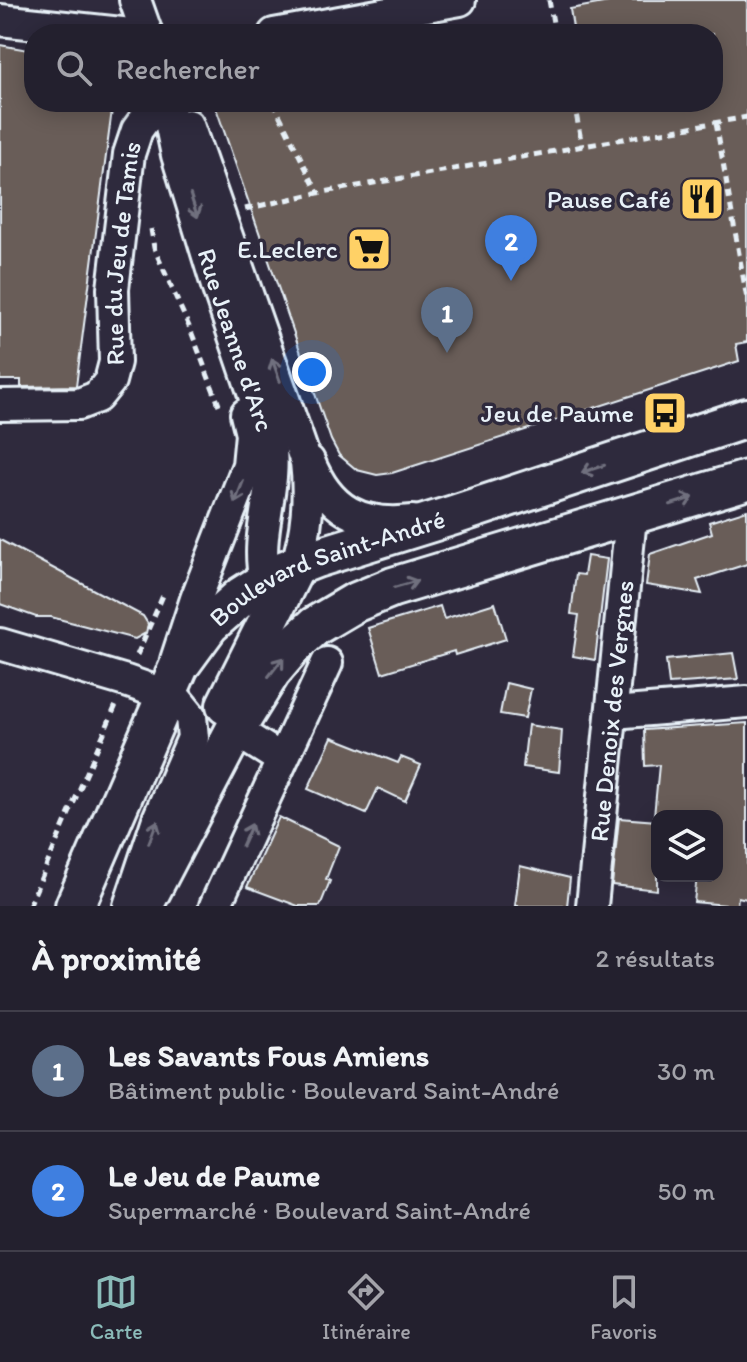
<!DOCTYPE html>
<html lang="fr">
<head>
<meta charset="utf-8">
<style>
	:root { --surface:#23202e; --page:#2f2d3a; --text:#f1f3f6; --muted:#a3a3aa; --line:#403e4a; --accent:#8bbbb9 }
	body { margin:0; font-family:Itim,sans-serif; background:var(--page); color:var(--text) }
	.controls { position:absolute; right:24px; bottom:24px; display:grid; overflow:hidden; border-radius:16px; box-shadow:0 4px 20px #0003 }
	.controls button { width:72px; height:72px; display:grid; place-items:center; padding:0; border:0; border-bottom:2px solid var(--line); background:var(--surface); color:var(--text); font:40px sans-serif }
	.you { position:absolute; left:312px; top:372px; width:28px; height:28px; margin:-20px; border:6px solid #fff; border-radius:50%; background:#1a73e8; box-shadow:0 0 0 12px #1a73e833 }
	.badge { display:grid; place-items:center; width:52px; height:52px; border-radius:50%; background:var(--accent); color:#fff; font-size:26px; font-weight:700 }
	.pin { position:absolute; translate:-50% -66px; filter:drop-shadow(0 2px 4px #0008) }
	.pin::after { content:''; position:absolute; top:42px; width:28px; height:24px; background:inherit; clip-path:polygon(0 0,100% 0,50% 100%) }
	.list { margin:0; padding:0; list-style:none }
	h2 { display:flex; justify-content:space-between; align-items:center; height:104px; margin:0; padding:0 32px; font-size:34px }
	h2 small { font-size:26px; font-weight:400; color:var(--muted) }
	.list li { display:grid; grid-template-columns:52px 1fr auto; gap:24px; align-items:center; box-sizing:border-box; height:120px; padding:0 32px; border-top:2px solid var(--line) }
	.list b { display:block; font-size:30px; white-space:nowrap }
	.list p { margin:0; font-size:26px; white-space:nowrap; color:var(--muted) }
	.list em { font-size:26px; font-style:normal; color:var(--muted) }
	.icon { flex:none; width:44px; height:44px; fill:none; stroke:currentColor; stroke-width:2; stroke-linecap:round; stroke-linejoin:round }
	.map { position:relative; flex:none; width:747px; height:906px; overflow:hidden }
	.search { position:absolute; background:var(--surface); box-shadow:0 4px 20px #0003; left:24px; right:24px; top:24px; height:88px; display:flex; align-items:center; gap:20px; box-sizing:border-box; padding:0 28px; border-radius:32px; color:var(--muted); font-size:30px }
	.sheet { height:344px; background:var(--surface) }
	nav { display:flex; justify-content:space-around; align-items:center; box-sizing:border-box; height:112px; border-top:2px solid var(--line); background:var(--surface); font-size:22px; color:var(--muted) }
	nav a { display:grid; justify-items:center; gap:4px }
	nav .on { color:var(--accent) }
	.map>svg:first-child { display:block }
	.building { fill:#695d58; stroke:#e8f1f8; stroke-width:2 }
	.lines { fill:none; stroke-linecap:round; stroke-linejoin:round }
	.minor-casing { stroke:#e8f1f8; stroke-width:36 }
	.major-casing { stroke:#e8f1f8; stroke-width:44 }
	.path { stroke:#e8f1f8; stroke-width:5; stroke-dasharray:8 6; stroke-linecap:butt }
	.minor { stroke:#2f2a3d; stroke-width:30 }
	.major { stroke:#2f2a3d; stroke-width:38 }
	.oneway { stroke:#70707e }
	.labels { text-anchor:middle; stroke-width:7; stroke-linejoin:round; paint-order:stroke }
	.poi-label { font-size:26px; fill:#e8f1f8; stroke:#2f2a3d; text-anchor:end }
	.street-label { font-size:26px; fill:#e8f1f8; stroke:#2f2a3d }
</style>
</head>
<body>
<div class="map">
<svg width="747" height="906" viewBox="0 0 747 906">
	<rect width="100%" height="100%" fill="#2f2a3d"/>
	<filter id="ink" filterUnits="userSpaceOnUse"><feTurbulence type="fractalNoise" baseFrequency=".0125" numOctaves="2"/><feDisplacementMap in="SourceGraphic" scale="16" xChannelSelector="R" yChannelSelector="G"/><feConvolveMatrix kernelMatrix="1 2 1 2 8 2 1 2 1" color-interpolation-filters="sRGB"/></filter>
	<g filter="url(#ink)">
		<path class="building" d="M620 0H747V342L736 344 739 361 392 473 377 475 357 470 339 455 331 440 214 102H713V34H574L570 9Z
			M0 45 34 51V102H113L76 386 21 387V380H0Z
			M747 510V564L697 580 702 594 646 585 650 554 712 533 709 522Z
			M0 540 143 616 148 624 146 633 135 639 51 617H36L0 604Z
			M587 556 607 559 595 660 573 656 579 615 571 614 576 574 584 575Z
			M495 603 506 639 455 655 454 651 382 673 368 628 440 606 444 619Z
			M733 653 738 679 669 684 666 660Z
			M506 683 531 689 525 718 500 714Z
			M747 723V899L738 897 737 906 694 902 697 876H717V816H654L659 765 645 766 644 730Z
			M528 725 562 730 559 772 523 767Z
			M332 737 398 763 401 757 421 765 405 801 378 788 366 814 308 789Z
			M279 817 339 846 326 879 330 881 320 906H298L247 887Z
			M619 818 657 821V890L612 885Z
			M520 866 570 878 567 906H515Z"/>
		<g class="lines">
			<g class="minor-casing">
				<g id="minor">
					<path d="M135 0 147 34"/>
					<path d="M0 20 131 34 147 33"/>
					<path d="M274 34 460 0"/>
					<path id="s1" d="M166 102 177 155 218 289 270 442C278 488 254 534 265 580"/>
					<path d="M188 125 306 462C310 495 307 534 296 565"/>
					<path id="s2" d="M0 405 79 404 97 397 110 381 115 362 113 289 129 154 137 130 145 119 172 102"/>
					<path d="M309 461C329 511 361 527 413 521"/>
					<path d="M0 644 126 681 166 695 178 701 191 717 193 738 158 819 129 906"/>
					<path d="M176 660 196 599 248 465 251 434 246 414"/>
					<path d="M613 713 747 702"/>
					<path d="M235 730 281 759"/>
					<path d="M215 906 327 663"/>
					<path id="s3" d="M592 906 631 517"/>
				</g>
			</g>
			<g class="major-casing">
				<g id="major">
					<path d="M226 705 296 565"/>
					<path id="s4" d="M75 906 179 666 209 625 242 596 280 572 316 558 454 515 747 418"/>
					<path d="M143 906 235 730 271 672 294 645 315 626 354 603 393 587 747 480"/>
				</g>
			</g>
			<path class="path" d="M549 0 555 34
				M273 102 318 193
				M574 102 582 146
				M716 123 747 299
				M245 209 318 193 747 117
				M151 229 154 248 191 331 219 405
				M137 655 165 591
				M29 906 116 705"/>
			<use href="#minor" class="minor"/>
			<use href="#major" class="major"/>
		</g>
		<defs><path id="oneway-shaft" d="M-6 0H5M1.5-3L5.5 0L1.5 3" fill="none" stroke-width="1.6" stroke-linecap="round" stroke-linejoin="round" transform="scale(2)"/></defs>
		<g class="oneway">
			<use href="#oneway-shaft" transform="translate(194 206) rotate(72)"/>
			<use href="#oneway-shaft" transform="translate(276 370) rotate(-110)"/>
			<use href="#oneway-shaft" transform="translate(593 469) rotate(162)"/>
			<use href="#oneway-shaft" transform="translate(239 492) rotate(111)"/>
			<use href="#oneway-shaft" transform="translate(682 501) rotate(-18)"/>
			<use href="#oneway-shaft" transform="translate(406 584) rotate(-16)"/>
			<use href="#oneway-shaft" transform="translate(276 667) rotate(-52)"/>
			<use href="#oneway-shaft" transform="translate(153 832) rotate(-69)"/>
			<use href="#oneway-shaft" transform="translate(247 835) rotate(-66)"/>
		</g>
	</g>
	<defs>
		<g id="restaurant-square" transform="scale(2.3)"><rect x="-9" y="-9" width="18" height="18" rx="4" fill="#ffd166" stroke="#2f2a3d"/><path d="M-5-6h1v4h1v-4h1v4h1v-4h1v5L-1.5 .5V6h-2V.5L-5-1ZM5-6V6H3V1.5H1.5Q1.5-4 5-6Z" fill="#111"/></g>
		<g id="supermarket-square" transform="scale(2.3)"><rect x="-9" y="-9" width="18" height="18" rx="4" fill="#ffd166" stroke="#2f2a3d"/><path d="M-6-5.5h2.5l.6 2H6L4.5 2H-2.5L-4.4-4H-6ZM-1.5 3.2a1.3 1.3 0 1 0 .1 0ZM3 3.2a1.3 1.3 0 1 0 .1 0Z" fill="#111"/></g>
		<g id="bus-square" transform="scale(2.3)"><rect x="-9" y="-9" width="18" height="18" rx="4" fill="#ffd166" stroke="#2f2a3d"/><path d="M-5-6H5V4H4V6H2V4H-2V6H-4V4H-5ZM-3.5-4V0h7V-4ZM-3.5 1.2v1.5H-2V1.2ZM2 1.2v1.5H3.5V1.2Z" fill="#111"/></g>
	</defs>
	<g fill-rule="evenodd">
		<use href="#restaurant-square" x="702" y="199"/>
		<use href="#supermarket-square" x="369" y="249"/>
		<use href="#bus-square" x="665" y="413"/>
	</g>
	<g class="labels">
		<g class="poi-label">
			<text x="671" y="208">Pause Café</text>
			<text x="338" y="258">E.Leclerc</text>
			<text x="634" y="422">Jeu de Paume</text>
		</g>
		<g class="street-label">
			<text dy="9" stroke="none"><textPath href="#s2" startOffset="248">Rue du Jeu de Tamis</textPath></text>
			<text dy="9" stroke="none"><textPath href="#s1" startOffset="248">Rue Jeanne d'Arc</textPath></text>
			<text dy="9" stroke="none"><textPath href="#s4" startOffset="446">Boulevard Saint-André</textPath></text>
			<text dy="9" stroke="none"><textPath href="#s3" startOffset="196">Rue Denoix des Vergnes</textPath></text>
		</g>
	</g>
</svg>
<div class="controls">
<button><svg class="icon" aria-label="layers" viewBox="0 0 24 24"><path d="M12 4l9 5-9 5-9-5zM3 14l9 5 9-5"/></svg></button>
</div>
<div class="you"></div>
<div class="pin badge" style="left:447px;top:353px;background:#5c6f8a">1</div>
<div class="pin badge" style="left:511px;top:281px;background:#3f7fe0">2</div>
<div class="search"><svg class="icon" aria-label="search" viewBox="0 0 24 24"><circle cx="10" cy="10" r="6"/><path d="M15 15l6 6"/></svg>Rechercher</div>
</div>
<section class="sheet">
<h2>À proximité<small>2 résultats</small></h2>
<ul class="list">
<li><span class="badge" style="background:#5c6f8a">1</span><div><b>Les Savants Fous Amiens</b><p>Bâtiment public · Boulevard Saint-André</p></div><em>30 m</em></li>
<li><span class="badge" style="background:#3f7fe0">2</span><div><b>Le Jeu de Paume</b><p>Supermarché · Boulevard Saint-André</p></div><em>50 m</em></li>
</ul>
</section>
<nav>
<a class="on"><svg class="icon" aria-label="map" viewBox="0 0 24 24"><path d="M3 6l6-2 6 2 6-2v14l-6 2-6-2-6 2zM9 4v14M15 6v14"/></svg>Carte</a>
<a><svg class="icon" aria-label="directions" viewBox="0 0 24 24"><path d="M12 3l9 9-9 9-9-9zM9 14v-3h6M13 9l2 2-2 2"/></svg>Itinéraire</a>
<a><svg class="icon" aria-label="saved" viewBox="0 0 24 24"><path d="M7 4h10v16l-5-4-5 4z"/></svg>Favoris</a>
</nav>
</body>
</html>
